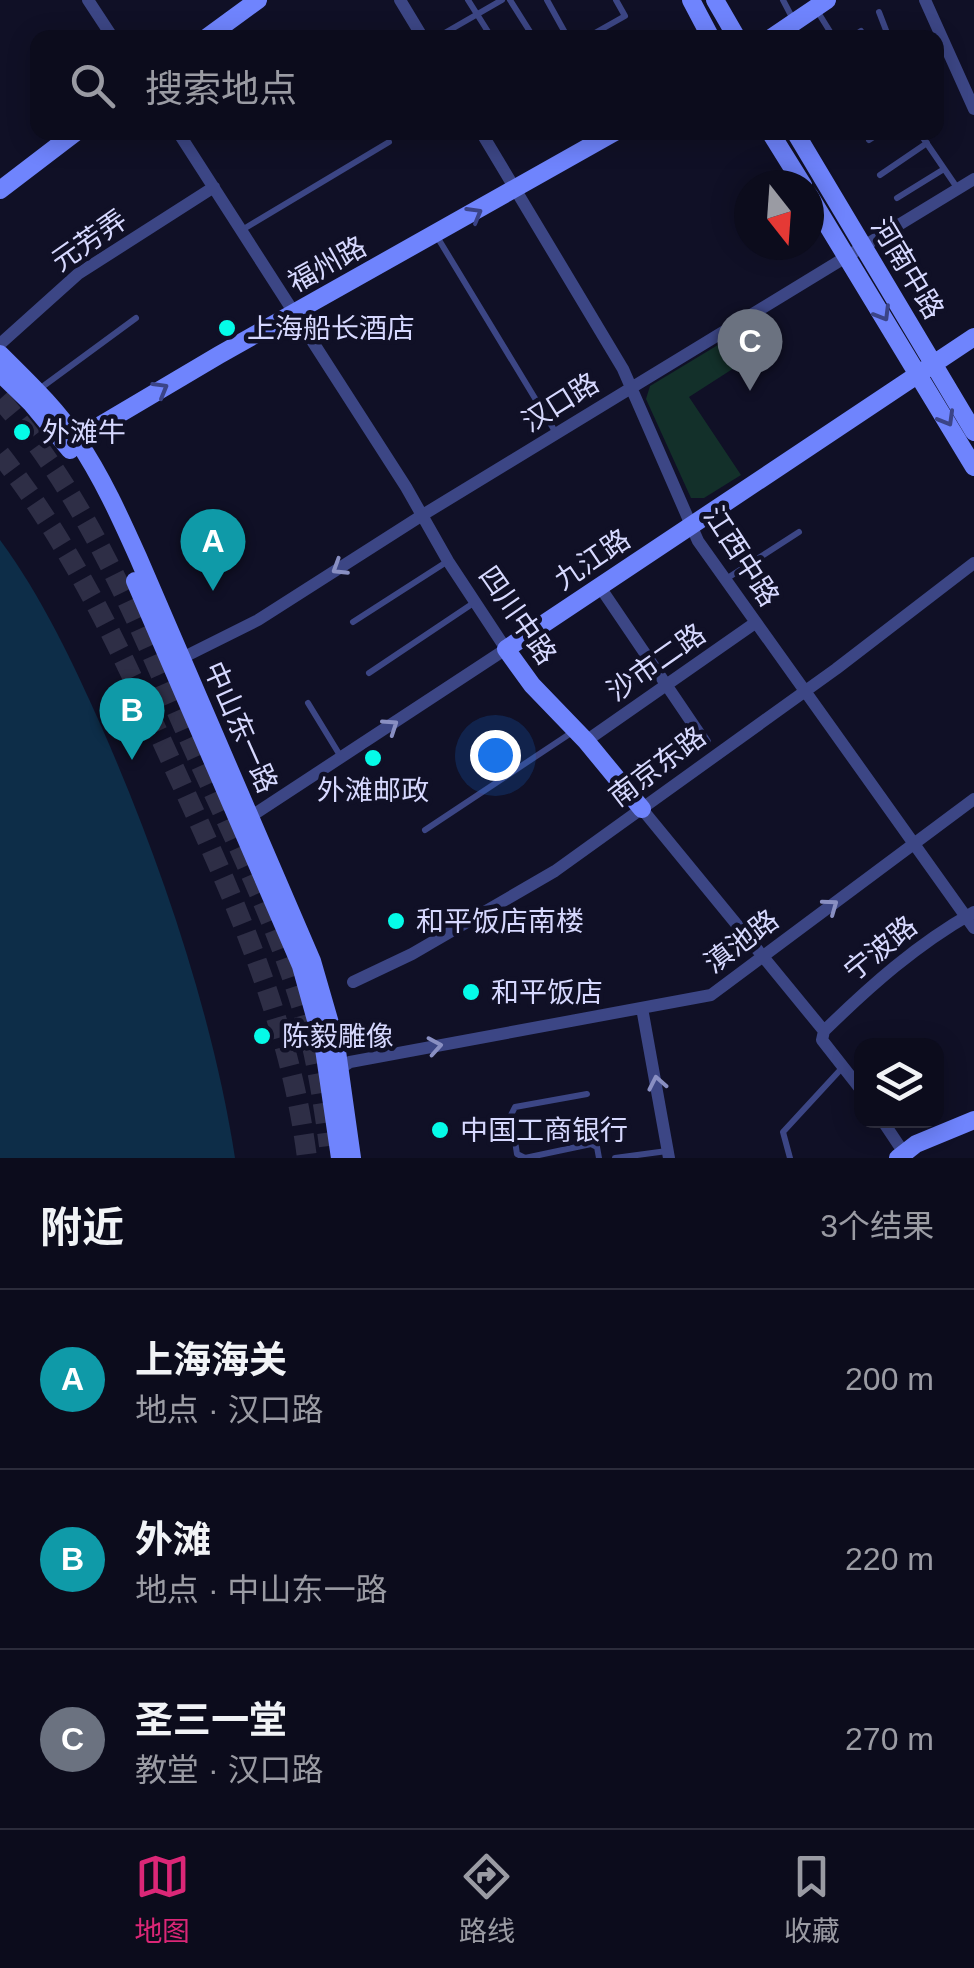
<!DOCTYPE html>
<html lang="zh">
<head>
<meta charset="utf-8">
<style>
	:root { --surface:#0c0c1c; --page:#151525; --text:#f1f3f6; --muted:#9a9ba3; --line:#2c2c3b; --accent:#db2777 }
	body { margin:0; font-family:Helvetica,"Noto Sans SC",sans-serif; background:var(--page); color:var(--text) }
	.controls { position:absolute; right:30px; bottom:30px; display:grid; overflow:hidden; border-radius:20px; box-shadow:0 5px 25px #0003 }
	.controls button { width:90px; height:90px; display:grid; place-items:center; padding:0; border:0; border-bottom:2px solid var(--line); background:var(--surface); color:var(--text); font:50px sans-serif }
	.compass { position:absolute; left:734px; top:170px; width:90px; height:90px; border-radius:50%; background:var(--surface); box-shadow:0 5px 25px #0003; rotate:163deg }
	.you { position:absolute; left:495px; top:755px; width:35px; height:35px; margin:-25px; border:8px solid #fff; border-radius:50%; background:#1a73e8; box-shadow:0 0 0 15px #1a73e833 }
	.badge { display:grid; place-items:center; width:65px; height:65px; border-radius:50%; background:var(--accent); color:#fff; font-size:32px; font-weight:700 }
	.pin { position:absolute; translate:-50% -82px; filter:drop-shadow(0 2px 5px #0008) }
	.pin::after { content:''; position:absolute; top:52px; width:35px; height:30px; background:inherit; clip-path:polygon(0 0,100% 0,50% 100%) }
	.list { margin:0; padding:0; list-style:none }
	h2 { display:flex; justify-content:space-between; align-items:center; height:130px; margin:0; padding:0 40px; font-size:42px }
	h2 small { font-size:32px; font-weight:400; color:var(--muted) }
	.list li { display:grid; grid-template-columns:65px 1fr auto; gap:30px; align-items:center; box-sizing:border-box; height:180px; padding:0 40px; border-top:2px solid var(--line) }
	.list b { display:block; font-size:38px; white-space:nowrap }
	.list p { margin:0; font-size:32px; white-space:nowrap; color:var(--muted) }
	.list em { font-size:32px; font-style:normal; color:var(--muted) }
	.icon { flex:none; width:55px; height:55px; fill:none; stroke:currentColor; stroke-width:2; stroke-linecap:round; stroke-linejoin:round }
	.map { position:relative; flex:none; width:974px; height:1158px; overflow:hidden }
	.search { position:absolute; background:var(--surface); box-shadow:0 5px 25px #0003; left:30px; right:30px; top:30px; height:110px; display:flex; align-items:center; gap:25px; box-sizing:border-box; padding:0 35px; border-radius:20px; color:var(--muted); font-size:38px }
	.sheet { height:670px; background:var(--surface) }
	nav { display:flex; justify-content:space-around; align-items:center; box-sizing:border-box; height:140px; border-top:2px solid var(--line); background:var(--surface); font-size:28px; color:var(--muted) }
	nav a { display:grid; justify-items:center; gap:5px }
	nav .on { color:var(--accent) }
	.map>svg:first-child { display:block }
	.green { fill:#13302a }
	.water { fill:#0d2d48 }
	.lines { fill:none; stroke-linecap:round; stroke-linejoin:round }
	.primary-tunnel { stroke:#2e2e46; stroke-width:20; stroke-dasharray:20 10; stroke-linecap:butt }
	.lane { stroke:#3c4685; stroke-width:6 }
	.street { stroke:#3c4685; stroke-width:12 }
	.secondary { stroke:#6f84fd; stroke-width:18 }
	.oneway { stroke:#3b4487 }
	.oneway2 { stroke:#898fc2 }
	.poi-dot { fill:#05fbe8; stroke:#101026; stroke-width:4 }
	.labels { text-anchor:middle; stroke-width:9; stroke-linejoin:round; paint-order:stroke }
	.street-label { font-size:28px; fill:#d6d8fe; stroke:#101026 }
	.poi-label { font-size:28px; fill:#d6d8fe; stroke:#101026; text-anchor:start }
</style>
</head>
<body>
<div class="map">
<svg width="974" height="1158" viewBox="0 0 974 1158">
	<rect width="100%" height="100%" fill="#101026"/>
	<path class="green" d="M751 325 765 348 689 397 741 475 704 498H691L646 399 650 386Z"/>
	<path class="water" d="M0 540C42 597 73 663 102 728 160 860 213 1015 235 1158H0Z"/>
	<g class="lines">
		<path class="primary-tunnel" d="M0 399C87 496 136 620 188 737 228 827 275 917 303 1012 316 1056 323 1101 329 1146
			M0 454C76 551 125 660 176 772 233 896 290 1021 307 1158"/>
		<path class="lane" d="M468 0 492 38
			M510 0 534 38
			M547 0 568 38
			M783 0 794 21
			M816 9 834 38
			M879 12 889 38
			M436 38 502 0
			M586 38 625 16 616 0
			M851 38 861 31
			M919 132 958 189
			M869 140 881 132
			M880 175 927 143
			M897 198 944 169
			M242 230 389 142
			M436 235 556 433
			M38 390 136 318
			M726 579 799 532
			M353 622 448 561
			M369 673 475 602
			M308 703 341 757
			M425 830 574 731
			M587 1094 515 1107 511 1115 517 1154 525 1158 591 1144 597 1147 599 1158
			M615 1158 667 1151
			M790 1158 783 1132 842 1068"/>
		<path class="street" d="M88 0 113 38
			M400 0 423 38
			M925 0 974 109
			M178 132 406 487 448 561 506 649 247 819
			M481 132 623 369 698 541 974 928
			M0 344 78 274 214 187
			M600 587 705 742
			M176 661 258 620 421 516 974 179
			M586 741 755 623
			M642 809 824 1031 822 1040 862 1091
			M353 982 412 954 555 871 836 669 974 563
			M642 1008 669 1158
			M824 1031C870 986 917 944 974 912
			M341 1068 350 1062 711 995 974 799
			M882 1120 904 1153"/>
		<path class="secondary" d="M691 0 711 38
			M715 0 737 38
			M206 38 258 0
			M771 38 827 0
			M770 132 803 185
			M795 132 974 432
			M0 190 76 132
			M809 195 974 467
			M0 354C27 381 56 408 77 440 102 477 120 517 138 557L312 961 336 1044 352 1158
			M0 373 31 403 70 450
			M67 445 219 355 615 132
			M135 581 301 966 324 1049 340 1158
			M642 809 586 741 532 685 506 649 974 337
			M898 1158 916 1144 974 1120"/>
	</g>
	<defs><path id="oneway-chevron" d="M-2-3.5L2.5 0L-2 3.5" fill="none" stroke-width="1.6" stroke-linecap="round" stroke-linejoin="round" transform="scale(2.5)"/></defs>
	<g class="oneway">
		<use href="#oneway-chevron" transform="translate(475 214) rotate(-30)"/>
		<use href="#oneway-chevron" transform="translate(883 314) rotate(59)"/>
		<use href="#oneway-chevron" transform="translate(161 389) rotate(-30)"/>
		<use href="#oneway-chevron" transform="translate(947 419) rotate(60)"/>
	</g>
	<g class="oneway2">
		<use href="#oneway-chevron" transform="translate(339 568) rotate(148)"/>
		<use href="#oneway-chevron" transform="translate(391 726) rotate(-34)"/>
		<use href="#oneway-chevron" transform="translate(831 906) rotate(-36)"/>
		<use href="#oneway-chevron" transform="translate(435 1046) rotate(-10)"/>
		<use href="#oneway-chevron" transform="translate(657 1083) rotate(-101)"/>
	</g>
	<g class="poi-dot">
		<circle cx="227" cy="328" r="10"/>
		<circle cx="22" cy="432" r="10"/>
		<circle cx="373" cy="758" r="10"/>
		<circle cx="396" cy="921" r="10"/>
		<circle cx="471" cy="992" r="10"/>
		<circle cx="262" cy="1036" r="10"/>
		<circle cx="440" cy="1130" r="10"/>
	</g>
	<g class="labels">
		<g class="street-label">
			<text transform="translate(89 240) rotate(-35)" y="10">元芳弄</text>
			<text transform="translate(327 264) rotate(-29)" y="10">福州路</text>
			<text transform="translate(908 268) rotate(59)" y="10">河南中路</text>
			<text transform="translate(560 402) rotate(-32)" y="10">汉口路</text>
			<text transform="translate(742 556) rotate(57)" y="10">江西中路</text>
			<text transform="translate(592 559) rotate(-34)" y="10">九江路</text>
			<text transform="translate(518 615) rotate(55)" y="10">四川中路</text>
			<text transform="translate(656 662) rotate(-35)" y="10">沙市二路</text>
			<text transform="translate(241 727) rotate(66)" y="10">中山东一路</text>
			<text transform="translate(657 766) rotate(-37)" y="10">南京东路</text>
			<text transform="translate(741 941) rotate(-37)" y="10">滇池路</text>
			<text transform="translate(880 948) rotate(-39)" y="10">宁波路</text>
		</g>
		<g class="poi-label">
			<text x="247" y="338">上海船长酒店</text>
			<text x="42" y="442">外滩牛</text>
			<text x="373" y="800" text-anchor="middle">外滩邮政</text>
			<text x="416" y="931">和平饭店南楼</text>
			<text x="491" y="1002">和平饭店</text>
			<text x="282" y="1046">陈毅雕像</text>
			<text x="460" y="1140">中国工商银行</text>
		</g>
	</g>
</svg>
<div class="controls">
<button><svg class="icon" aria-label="layers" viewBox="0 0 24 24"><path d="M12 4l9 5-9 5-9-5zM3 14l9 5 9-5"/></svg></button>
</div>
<svg class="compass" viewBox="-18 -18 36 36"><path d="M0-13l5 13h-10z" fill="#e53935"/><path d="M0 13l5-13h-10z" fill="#9a9ba3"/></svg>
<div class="you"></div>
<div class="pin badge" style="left:213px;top:591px;background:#0f9aa8">A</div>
<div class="pin badge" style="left:132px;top:760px;background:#0f9aa8">B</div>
<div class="pin badge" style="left:750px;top:391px;background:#6b7280">C</div>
<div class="search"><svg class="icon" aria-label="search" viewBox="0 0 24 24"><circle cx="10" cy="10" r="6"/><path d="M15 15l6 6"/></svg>搜索地点</div>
</div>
<section class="sheet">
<h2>附近<small>3个结果</small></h2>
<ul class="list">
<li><span class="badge" style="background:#0f9aa8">A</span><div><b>上海海关</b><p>地点 · 汉口路</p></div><em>200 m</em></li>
<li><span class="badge" style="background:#0f9aa8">B</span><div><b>外滩</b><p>地点 · 中山东一路</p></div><em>220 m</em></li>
<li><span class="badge" style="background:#6b7280">C</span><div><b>圣三一堂</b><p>教堂 · 汉口路</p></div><em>270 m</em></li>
</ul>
</section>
<nav>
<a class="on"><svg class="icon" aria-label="map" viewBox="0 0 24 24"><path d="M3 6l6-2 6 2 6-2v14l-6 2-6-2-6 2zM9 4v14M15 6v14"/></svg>地图</a>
<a><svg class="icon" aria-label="directions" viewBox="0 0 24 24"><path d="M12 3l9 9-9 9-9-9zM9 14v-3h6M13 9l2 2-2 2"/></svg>路线</a>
<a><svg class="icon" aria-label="saved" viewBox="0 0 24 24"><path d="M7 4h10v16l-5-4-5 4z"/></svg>收藏</a>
</nav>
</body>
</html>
